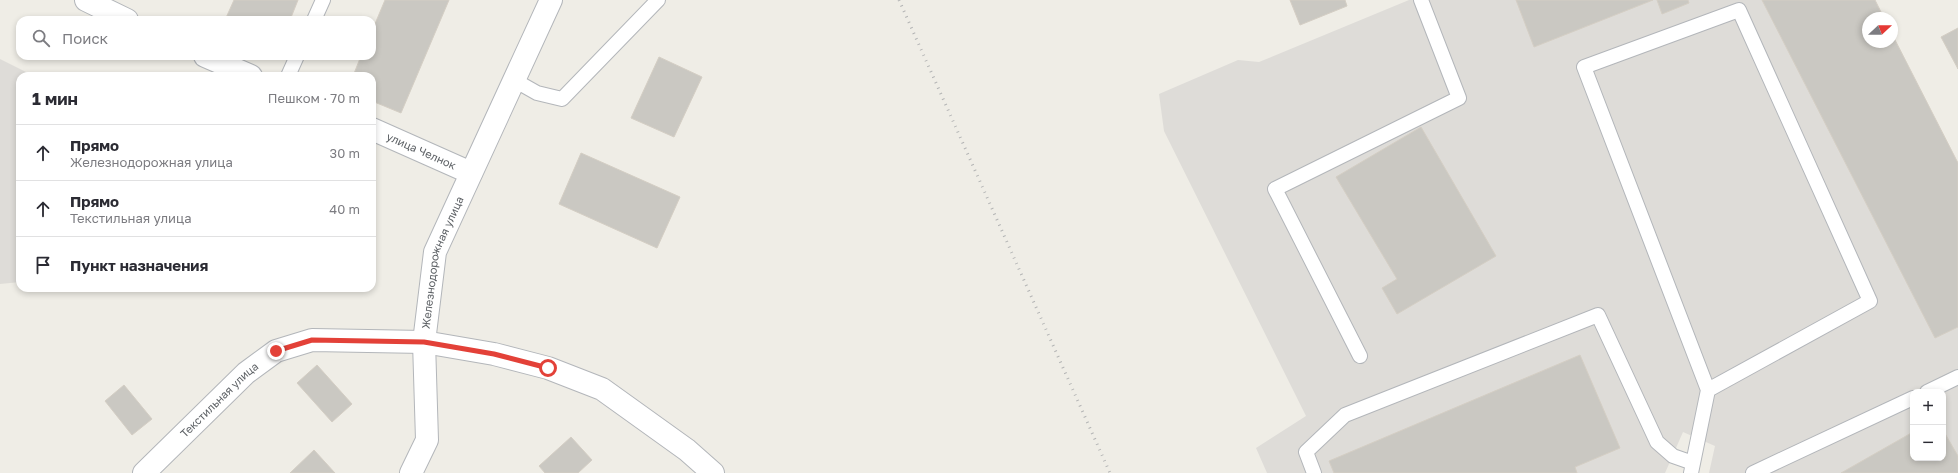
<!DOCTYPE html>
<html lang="ru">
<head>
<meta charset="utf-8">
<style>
	:root { --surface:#fff; --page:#f7f7f7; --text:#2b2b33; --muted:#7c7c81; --line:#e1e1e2 }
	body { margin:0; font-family:"Golos Text",sans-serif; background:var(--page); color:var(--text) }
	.controls { position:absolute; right:12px; bottom:12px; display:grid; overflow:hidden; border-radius:8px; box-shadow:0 2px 6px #0003 }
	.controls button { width:36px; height:36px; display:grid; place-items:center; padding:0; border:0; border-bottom:1px solid var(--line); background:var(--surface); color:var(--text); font:20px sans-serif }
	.compass { position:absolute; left:1862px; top:12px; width:36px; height:36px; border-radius:50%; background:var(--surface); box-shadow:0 2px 6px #0003; rotate:68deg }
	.stop { position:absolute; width:12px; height:12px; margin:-9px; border:3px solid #e34138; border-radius:50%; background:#fff }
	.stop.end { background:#e34138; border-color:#fff; box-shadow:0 1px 4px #0008 }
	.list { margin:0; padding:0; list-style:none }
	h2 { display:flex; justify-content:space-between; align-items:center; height:52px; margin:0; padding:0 16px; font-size:17px }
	h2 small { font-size:13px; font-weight:400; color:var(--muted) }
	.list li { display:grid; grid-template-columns:26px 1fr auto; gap:12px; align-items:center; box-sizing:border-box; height:56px; padding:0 16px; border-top:1px solid var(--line) }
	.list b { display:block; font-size:15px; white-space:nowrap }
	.list p { margin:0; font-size:13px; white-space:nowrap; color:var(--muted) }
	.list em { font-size:13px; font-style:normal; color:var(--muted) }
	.icon { flex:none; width:22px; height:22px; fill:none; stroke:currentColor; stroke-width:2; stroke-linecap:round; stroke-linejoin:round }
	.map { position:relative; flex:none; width:1958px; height:473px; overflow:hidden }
	.search { position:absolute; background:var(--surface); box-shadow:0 2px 6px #0003; left:16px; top:16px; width:360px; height:44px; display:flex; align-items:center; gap:10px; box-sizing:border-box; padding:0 14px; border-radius:12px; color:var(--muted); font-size:15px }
	.panel { position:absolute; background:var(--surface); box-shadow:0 2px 6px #0003; left:16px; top:72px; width:360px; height:220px; border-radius:12px }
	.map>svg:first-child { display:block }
	.industrial { fill:#dedcd8; fill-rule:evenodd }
	.building { fill:#cac8c2; stroke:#d4cec4 }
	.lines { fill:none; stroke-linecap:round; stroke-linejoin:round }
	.service-casing { stroke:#b3b6ba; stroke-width:16 }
	.minor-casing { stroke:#b3b6ba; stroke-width:24 }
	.tertiary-casing { stroke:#b3b6ba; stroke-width:24 }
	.service { stroke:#fff; stroke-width:14 }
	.minor { stroke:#fff; stroke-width:22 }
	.tertiary { stroke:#fff; stroke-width:22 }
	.rail { stroke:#b4b5b5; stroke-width:3; stroke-dasharray:1 5; stroke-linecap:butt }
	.route { stroke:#e34138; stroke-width:5 }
	.labels { text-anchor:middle; stroke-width:4; stroke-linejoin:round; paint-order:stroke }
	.street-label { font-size:11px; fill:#5d6165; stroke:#fff }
</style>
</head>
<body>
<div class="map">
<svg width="1958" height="473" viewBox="0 0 1958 473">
	<rect width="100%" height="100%" fill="#efede6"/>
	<path class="industrial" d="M1409 0H1875L1868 18V42H1892L1958 163V473H1709L1715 446 1683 432 1665 473H1267L1256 448 1306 416 1164 131 1159 94 1238 60 1259 62ZM1913 392H1943V458H1913Z
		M0 59 34 76H20V282L0 284Z"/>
	<path class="building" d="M234 0H298L290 20H225Z
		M385 0H449L401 113 372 101V76H353L361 56H372V31Z
		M1290 0H1345L1347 6 1300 25Z
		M1516 0H1653L1534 47Z
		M1657 0H1688L1689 3 1662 14Z
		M1762 0H1875L1884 18H1868V42H1892V34L1958 163V327L1935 338Z
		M1958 28V69L1941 37Z
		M659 57 702 77 674 137 631 118Z
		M1421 127 1496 256 1397 314 1382 288 1397 279 1336 177Z
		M581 153 680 197 657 248 559 204Z
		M1580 355 1620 448 1575 467 1577 473H1334L1329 461Z
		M317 365 352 404 332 422 297 383Z
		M124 385 152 419 132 435 105 401Z
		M1943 430 1958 456V473H1841L1913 432V458H1943Z
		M571 437 592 460 578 473H545L539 466Z
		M314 450 335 473H290Z"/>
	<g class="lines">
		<g class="service-casing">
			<path id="service" d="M314 20 323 0
				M288 76 297 56
				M514 80 537 93 562 99 658 0
				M1360 356 1275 189 1459 98 1421 0
				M1927 392 1958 377
				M1314 473 1306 452 1345 415 1598 315 1657 442 1673 456 1693 463
				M1691 473 1708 390 1584 67 1739 10 1870 301 1708 390
				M1753 473 1913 398"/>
		</g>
		<g class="minor-casing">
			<g id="minor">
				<path d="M86 0 127 20"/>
				<path d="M205 56 251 76"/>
				<path id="s1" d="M372 129 471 173"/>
				<path id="s2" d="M144 473 246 373 276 351 312 340 424 342"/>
			</g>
		</g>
		<g class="tertiary-casing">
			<g id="tertiary">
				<path d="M424 342 494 354 548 368 602 389 687 450 713 473"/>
				<path id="s3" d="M411 473 427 440 424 342 435 252 551 0"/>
			</g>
		</g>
		<use href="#service" class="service"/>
		<use href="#minor" class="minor"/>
		<use href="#tertiary" class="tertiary"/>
		<path class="rail" d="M899 0 1110 473"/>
	</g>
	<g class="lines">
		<path class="route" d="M276 351 312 340 424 342 494 354 548 368"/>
	</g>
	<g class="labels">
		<g class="street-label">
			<text dy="4" stroke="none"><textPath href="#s1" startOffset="54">улица Челнок</textPath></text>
			<text dy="4" stroke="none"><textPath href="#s3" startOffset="217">Железнодорожная улица</textPath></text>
			<text dy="4" stroke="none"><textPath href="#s2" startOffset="105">Текстильная улица</textPath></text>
		</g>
	</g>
</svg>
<div class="controls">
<button>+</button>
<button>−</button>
</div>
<svg class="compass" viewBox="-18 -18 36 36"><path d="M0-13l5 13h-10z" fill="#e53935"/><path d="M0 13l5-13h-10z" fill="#7c7c81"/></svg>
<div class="stop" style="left:548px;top:368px"></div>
<div class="stop end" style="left:276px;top:351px"></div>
<div class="search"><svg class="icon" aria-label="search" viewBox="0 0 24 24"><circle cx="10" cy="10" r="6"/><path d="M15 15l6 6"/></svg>Поиск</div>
<section class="panel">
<h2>1 мин<small>Пешком · 70 m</small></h2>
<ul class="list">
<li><svg class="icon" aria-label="ahead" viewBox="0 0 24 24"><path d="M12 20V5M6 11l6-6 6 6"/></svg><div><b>Прямо</b><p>Железнодорожная улица</p></div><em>30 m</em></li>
<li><svg class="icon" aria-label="ahead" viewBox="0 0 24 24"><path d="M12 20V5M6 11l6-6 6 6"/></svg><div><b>Прямо</b><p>Текстильная улица</p></div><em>40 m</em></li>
<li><svg class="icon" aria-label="arrive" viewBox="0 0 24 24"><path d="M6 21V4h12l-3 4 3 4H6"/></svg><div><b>Пункт назначения</b></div></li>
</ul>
</section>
</div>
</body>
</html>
